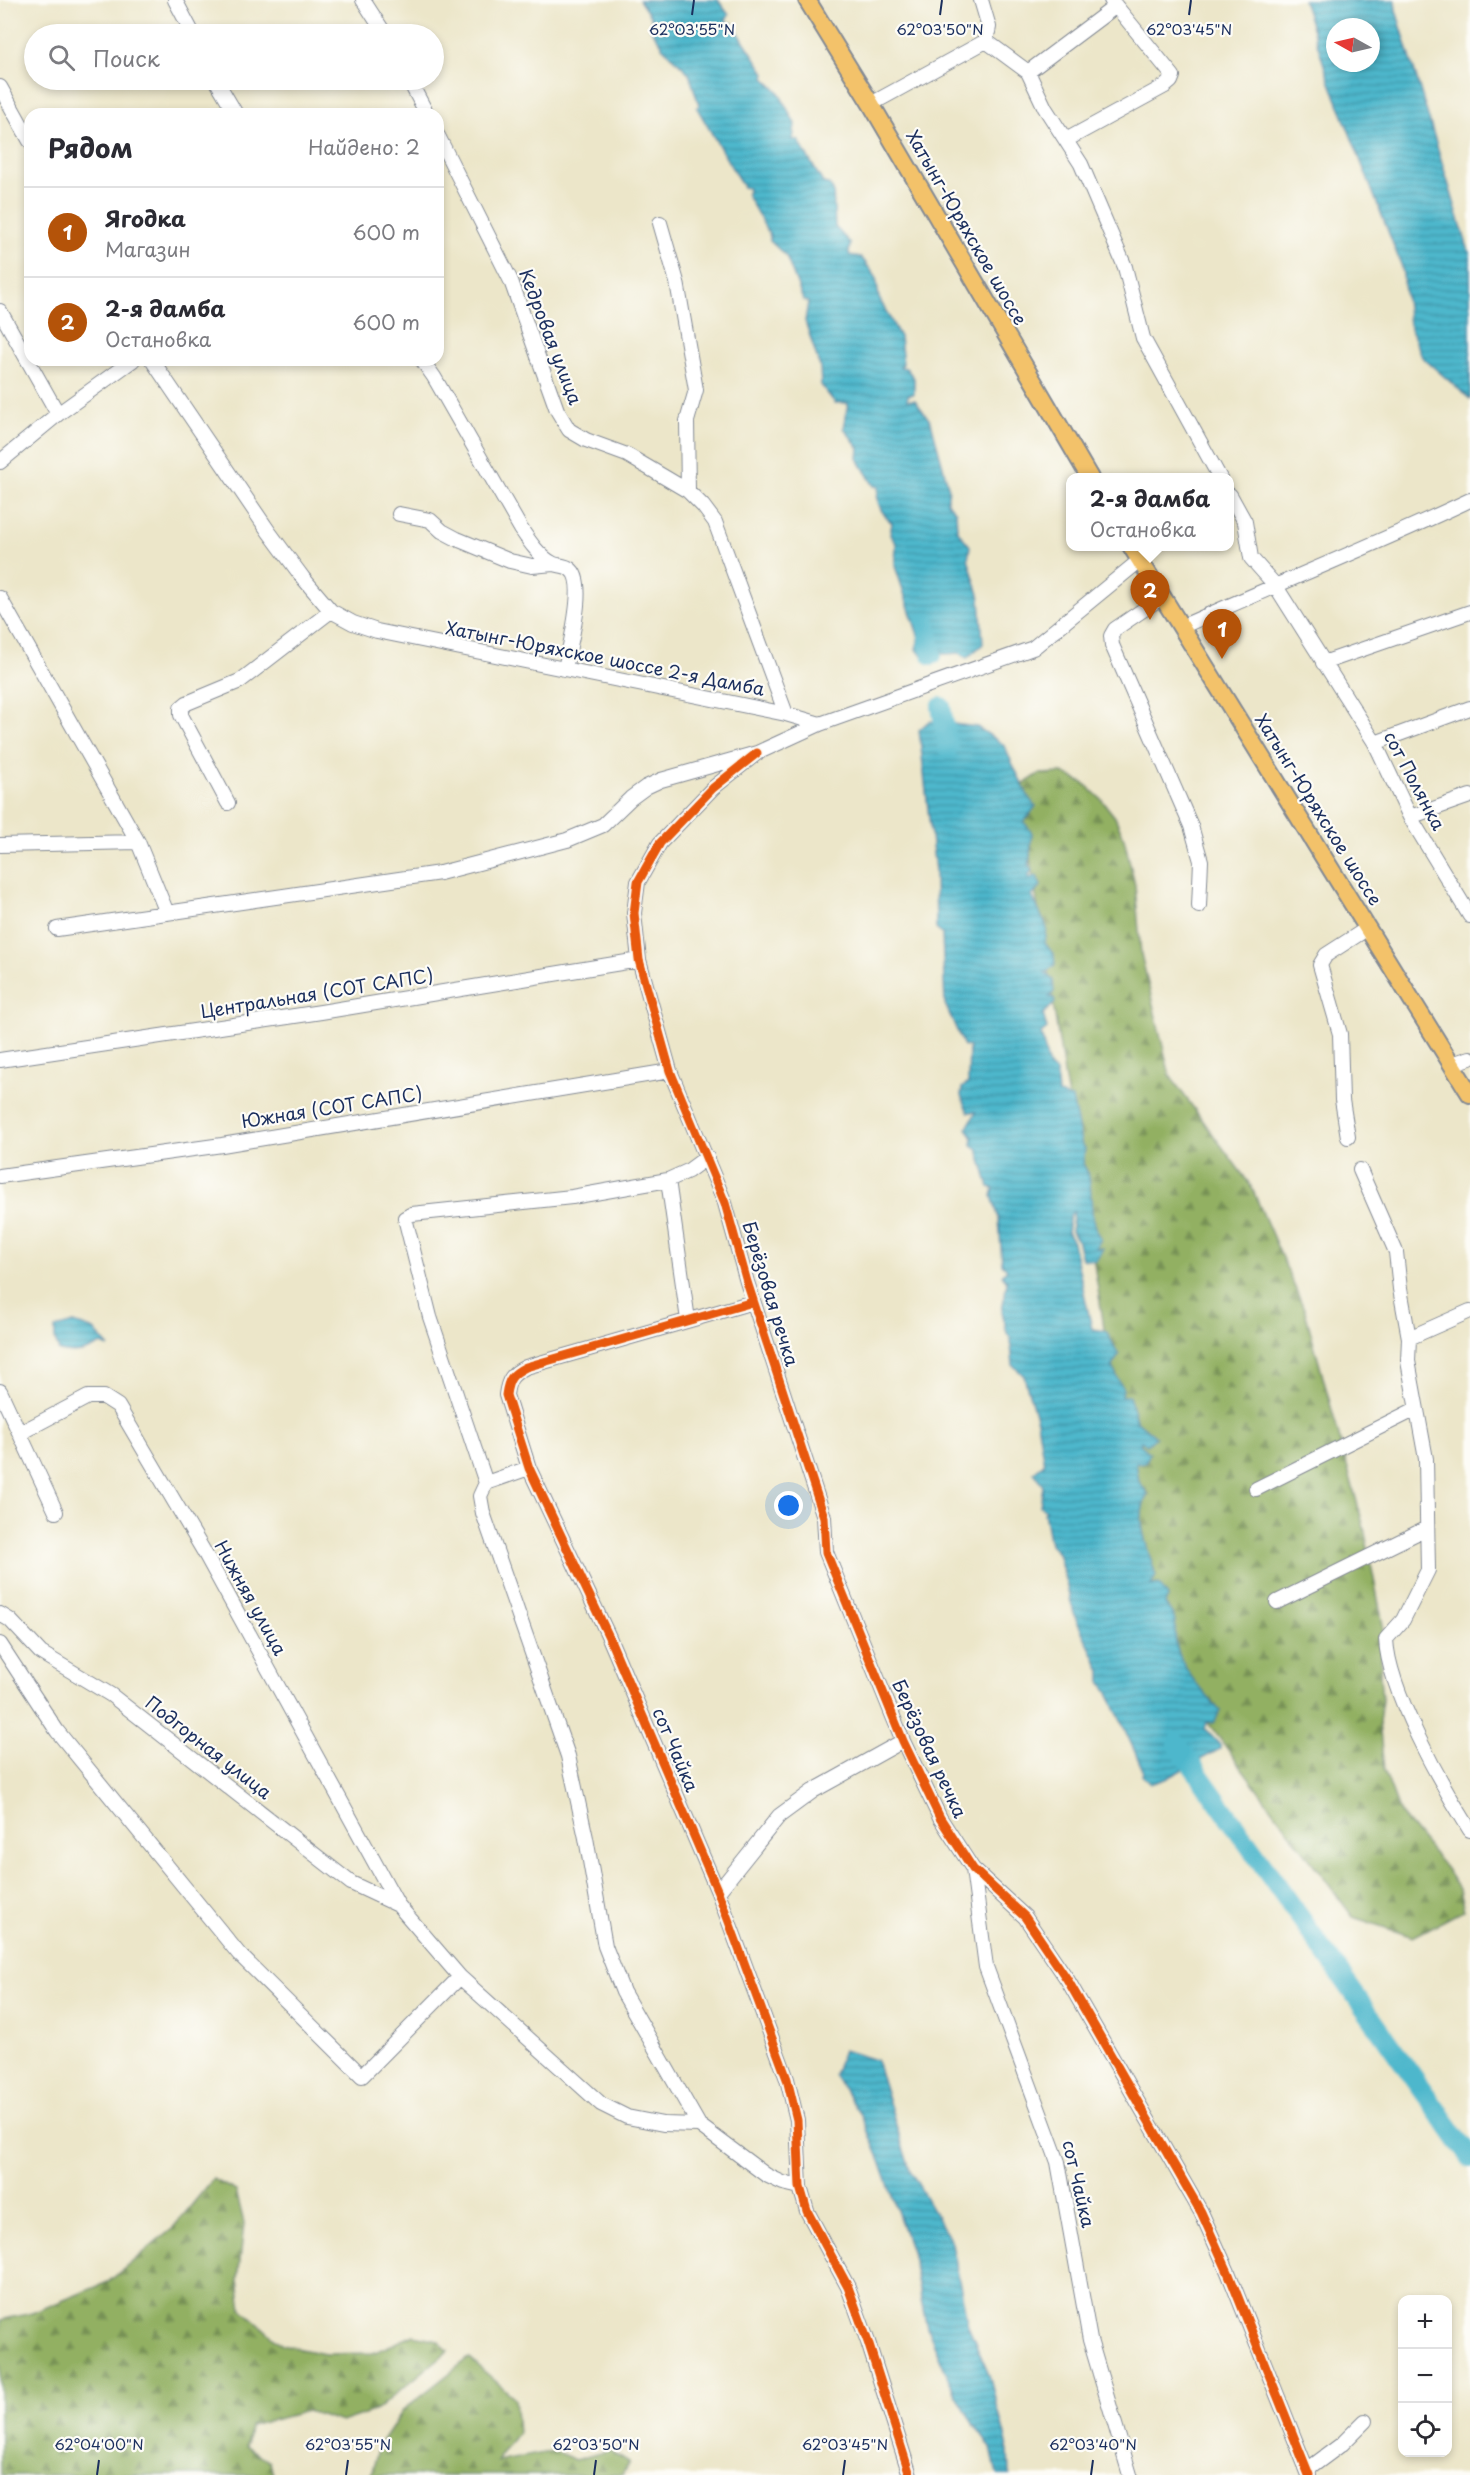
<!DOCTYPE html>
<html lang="ru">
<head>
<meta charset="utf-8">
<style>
	:root { --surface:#fff; --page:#f2f2f3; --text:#2b2b33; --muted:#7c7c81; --line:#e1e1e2; --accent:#b45309 }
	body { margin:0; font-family:"Playpen Sans",sans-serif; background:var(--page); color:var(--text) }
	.controls { position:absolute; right:18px; bottom:18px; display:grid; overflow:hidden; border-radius:12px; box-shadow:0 3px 9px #0003 }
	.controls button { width:54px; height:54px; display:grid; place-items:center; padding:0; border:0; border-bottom:2px solid var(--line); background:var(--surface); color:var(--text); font:30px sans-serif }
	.compass { position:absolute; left:1326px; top:18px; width:54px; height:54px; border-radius:50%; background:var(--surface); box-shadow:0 3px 9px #0003; rotate:278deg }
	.you { position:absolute; left:789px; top:1506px; width:21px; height:21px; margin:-15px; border:4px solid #fff; border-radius:50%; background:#1a73e8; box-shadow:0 0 0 9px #1a73e833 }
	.badge { display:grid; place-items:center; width:39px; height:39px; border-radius:50%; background:var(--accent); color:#fff; font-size:20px; font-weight:700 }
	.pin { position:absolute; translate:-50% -50px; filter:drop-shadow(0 2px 3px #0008) }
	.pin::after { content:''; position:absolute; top:32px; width:21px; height:18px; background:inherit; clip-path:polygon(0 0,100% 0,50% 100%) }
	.popup { position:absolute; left:1066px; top:473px; width:168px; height:78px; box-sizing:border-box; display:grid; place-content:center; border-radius:12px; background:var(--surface); filter:drop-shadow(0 2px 4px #0005); font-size:20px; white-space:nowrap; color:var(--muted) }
	.popup b { font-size:22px; color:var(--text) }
	.popup::after { content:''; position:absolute; left:50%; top:100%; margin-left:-12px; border:12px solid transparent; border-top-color:var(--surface) }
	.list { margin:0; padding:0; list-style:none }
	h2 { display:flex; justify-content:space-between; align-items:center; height:78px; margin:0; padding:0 24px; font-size:26px }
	h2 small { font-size:20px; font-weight:400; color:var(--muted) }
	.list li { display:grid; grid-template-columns:39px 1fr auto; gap:18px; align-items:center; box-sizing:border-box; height:90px; padding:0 24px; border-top:2px solid var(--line) }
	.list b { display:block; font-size:22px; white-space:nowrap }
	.list p { margin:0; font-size:20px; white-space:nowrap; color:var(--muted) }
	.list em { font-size:20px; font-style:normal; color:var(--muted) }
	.icon { flex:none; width:33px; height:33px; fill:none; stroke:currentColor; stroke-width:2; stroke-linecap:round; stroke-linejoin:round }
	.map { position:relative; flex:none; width:1470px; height:2475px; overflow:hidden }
	.search { position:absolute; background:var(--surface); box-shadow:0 3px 9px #0003; left:24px; top:24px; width:420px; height:66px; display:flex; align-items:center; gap:15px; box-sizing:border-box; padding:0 21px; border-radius:33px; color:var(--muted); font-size:22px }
	.panel { position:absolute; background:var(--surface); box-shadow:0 3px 9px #0003; left:24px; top:108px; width:420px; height:258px; border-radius:18px }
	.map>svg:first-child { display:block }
	.forest { fill:url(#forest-firs); stroke:#567060; stroke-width:1.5 }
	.water { fill:url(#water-rules); stroke:#347395; stroke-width:1.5; fill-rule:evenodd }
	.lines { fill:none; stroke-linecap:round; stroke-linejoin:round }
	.river { stroke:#4eb7cc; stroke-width:20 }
	.minor-casing { stroke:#848a94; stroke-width:16 }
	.major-casing { stroke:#848a94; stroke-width:20 }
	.minor { stroke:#fff; stroke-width:14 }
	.major { stroke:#f3c26a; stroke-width:16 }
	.cycleway-casing { stroke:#fdfcf7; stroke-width:13 }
	.cycleway { stroke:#e8590c; stroke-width:9 }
	.ticks { fill:none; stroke:#1b2f5e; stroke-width:2 }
	.labels { text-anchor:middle; stroke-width:4.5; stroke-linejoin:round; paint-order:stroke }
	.street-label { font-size:18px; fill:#1b2f5e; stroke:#fdfcf7 }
	.ticks-label { font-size:15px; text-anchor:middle; fill:#1b2f5e; stroke:#fdfcf7; stroke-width:4.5; stroke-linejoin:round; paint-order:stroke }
</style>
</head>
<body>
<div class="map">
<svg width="1470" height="2475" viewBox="0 0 1470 2475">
	<defs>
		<pattern id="forest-firs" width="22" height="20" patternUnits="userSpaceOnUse" patternTransform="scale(1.5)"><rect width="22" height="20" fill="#92b062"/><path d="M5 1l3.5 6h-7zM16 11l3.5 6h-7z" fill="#769054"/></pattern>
		<pattern id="water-rules" width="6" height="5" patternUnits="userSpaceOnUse" patternTransform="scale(1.5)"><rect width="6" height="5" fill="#4eb7cc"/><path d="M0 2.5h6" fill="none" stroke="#4095a9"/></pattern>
	</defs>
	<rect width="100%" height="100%" fill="#fdfcf7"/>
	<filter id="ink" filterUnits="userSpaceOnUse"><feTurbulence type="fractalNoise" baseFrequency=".0167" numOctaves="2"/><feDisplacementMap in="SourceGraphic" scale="12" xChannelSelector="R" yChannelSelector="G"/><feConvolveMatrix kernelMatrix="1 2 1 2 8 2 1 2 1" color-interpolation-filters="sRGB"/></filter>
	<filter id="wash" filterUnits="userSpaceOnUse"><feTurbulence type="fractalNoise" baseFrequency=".008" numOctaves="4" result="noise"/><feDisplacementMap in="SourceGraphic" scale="24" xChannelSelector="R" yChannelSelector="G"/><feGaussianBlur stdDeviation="1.35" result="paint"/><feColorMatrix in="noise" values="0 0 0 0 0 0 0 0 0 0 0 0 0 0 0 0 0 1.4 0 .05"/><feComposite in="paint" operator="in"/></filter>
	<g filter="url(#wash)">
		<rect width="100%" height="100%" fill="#ece6c9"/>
		<path class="forest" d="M1063 773 1085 784 1101 799 1115 817 1124 838 1135 885 1141 954 1170 1076 1251 1186 1305 1311 1364 1528 1384 1630 1380 1674 1382 1700 1379 1722 1384 1770 1400 1813 1446 1869 1459 1889 1464 1910 1413 1937 1353 1917 1155 1652 1019 787 1039 774Z
			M213 2179 236 2191 244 2223 238 2280 242 2309 282 2345 325 2354 373 2353 414 2335 438 2340 448 2351 376 2410 341 2422 307 2411 250 2426 247 2447 270 2462 273 2475H0V2320L32 2313 108 2282 172 2229Z
			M469 2358 515 2398 518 2432 497 2462 554 2451 576 2460 610 2450 629 2462 622 2475H371L379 2446 404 2409Z"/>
		<path class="water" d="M639 0H718L729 15 725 22 732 23 765 73 764 78 778 91 795 124 793 140H798L823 183 828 184 833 190 835 227 850 243 849 255 861 257 876 277 879 298 900 337 903 364 900 367 906 368 914 378V394L908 395 907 400H915L931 422 949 489 947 502 956 512 957 530 970 546 968 559 980 598 983 644 967 658 960 653 944 654 936 645 922 655 916 649 919 638 895 566 896 543 890 535 892 523C881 513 874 501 879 487L874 486 858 459 859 448 844 428 848 403H835L821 385 820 367 805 321 808 302 803 300 786 256 770 241V236L747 195 748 188 743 187 697 108 699 105 689 73 662 47V44L650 28 652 19Z
			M1303 0H1395L1396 10 1470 255V399L1422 357 1409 324 1402 267 1329 80ZM1335 27H1371V63H1335Z
			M929 721 977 727 1003 744 1029 798 1036 806 1024 822 1032 833 1029 866 1032 869 1028 878 1037 876 1041 886 1032 896 1047 928 1045 943 1054 955 1055 965 1045 973 1053 980 1054 992 1049 997 1054 998 1055 1003 1043 1014 1047 1029 1041 1034 1049 1067 1056 1072 1058 1094 1072 1098 1082 1146 1085 1148 1083 1164C1097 1183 1085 1217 1101 1239L1096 1248H1103L1096 1261 1082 1259 1077 1239 1071 1231 1074 1211 1070 1215 1067 1232 1072 1238 1092 1329 1106 1331 1119 1355 1112 1366 1123 1389 1122 1396H1129L1136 1420 1156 1437 1147 1445 1141 1441 1140 1444 1150 1453 1145 1463 1136 1462 1139 1482 1148 1494C1133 1519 1149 1550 1156 1576L1151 1585 1159 1584 1168 1596 1165 1604C1183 1626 1171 1626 1177 1648 1184 1673 1204 1692 1220 1711L1214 1723 1207 1722 1205 1729 1220 1745V1749L1165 1779 1150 1784 1142 1776 1143 1770 1107 1690 1101 1682V1671L1075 1617 1058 1553 1050 1545 1044 1512 1046 1510 1040 1506 1043 1486 1034 1472 1044 1464 1037 1421 1024 1376 1013 1365 1010 1336 1007 1333 1002 1311 1007 1281 1002 1275 1007 1269 1002 1264 999 1219 992 1196 994 1188 989 1187 978 1149 972 1145 973 1138 967 1128 976 1112H968L961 1096 962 1088 968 1083 969 1047 964 1046 945 1004 942 934 936 929 935 871 919 730Z
			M74 1323 94 1330 109 1347 101 1344C86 1352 77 1355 59 1351L55 1340V1328Z
			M843 2050 876 2060 910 2170 952 2243 968 2326 989 2375 1009 2451 1010 2475H997L991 2448 972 2422 951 2384 927 2328 911 2251 879 2158 860 2113 834 2075Z"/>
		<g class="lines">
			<path class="river" d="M926 622 932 655
				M941 707 948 748
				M1177 1744 1470 2157"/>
		</g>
	</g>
	<g filter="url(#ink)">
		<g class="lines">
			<g class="minor-casing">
				<path id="minor" d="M175 0 193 34
					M363 0 385 34
					M981 0 989 27 986 41
					M1028 72 1116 6
					M216 80 236 114
					M409 80 427 114
					M0 87 30 141
					M871 104 986 41 1028 72 1045 108 1081 164 1125 267 1143 338 1220 478
					M438 136 511 281 557 410 569 430 586 440 627 455 688 491
					M1066 140 1165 86 1171 81 1173 76 1111 0
					M660 223 677 282 696 390 687 421 688 491 703 506 715 522 786 714
					M0 311 58 414
					M152 360 269 532 303 578 331 611 353 623 377 631 786 714 820 724 1033 648 1139 561
					M422 360 434 377 521 529C529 541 539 556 552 563 557 566 565 565 570 569 588 581 569 648 565 669
					M0 462 58 414 133 360
					M1230 495 1245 522 1251 558 1275 585 1375 743 1410 817 1470 916
					M399 514 430 520 442 531 457 539 510 561 532 566 553 564
					M1162 597 1115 629 1111 636 1112 645 1191 826 1201 861 1199 906
					M0 598 138 842 167 913
					M1181 627C1277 584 1375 545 1470 500
					M1323 663 1470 612
					M1375 743 1470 708
					M757 753 713 788 660 843 638 882 634 913 639 960 670 1071 725 1203 747 1282 824 1517 826 1552 903 1741 940 1818 973 1869 1025 1917 1067 1979 1201 2212 1228 2272 1309 2475
					M228 803 181 715V708L187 703 240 681 331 611
					M1410 817 1470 796
					M0 845 138 842
					M57 929 440 873 567 840 603 825 631 798 646 787 661 780 757 753 820 724
					M0 1060 321 1012 639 960
					M1452 1064 1470 1058
					M1348 1137 1342 1100 1340 1034 1320 965 1326 955 1368 928
					M1360 1170 1396 1252 1400 1289 1409 1338
					M0 1176 222 1145 670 1071
					M668 1180 688 1320
					M753 1302 526 1367C512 1374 508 1379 506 1395L529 1468 608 1635 718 1892 787 2079 797 2120 800 2187 807 2211 848 2287 868 2342 910 2475
					M1470 1311 1409 1338 1408 1361 1426 1459 1428 1570 1403 1620 1386 1639C1388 1690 1442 1786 1470 1830
					M0 1391 56 1512
					M20 1433 88 1397H104L118 1406 203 1550 398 1905 460 1977 601 2104 627 2117 663 2124 699 2125 766 2175 783 2183 800 2187
					M486 1483 529 1468
					M1256 1489 1416 1409
					M1277 1602 1427 1528
					M0 1614 10 1620 41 1653 111 1695 351 1883 398 1905
					M0 1644 57 1731 239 1954 362 2076 460 1977
					M973 1869 986 1967 1058 2162 1090 2340 1130 2475
					M718 1892 779 1816 813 1791 903 1741
					M699 2125 623 1992 605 1946 586 1838 568 1756 483 1513 480 1496 486 1483 430 1317 405 1218 412 1214 572 1197 668 1180 688 1171 707 1157
					M1307 2470 1342 2444 1365 2421"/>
			</g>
			<g class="major-casing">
				<path id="major" d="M807 0 871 104 1090 478
					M1131 546 1470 1094"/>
			</g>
			<use href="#minor" class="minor"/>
			<use href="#major" class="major"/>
			<g class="cycleway-casing">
				<path id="cycleway" d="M757 753 713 788 660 843 638 882 634 913 639 960 670 1071 725 1203 747 1282 824 1517 826 1552 903 1741 940 1818 973 1869 1025 1917 1067 1979 1201 2212 1228 2272 1309 2475
					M753 1302 526 1367C512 1374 508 1379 506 1395L529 1468 608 1635 718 1892 787 2079 797 2120 800 2187 807 2211 848 2287 868 2342 910 2475"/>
			</g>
			<use href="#cycleway" class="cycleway"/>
		</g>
	</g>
	<path class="ticks" d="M692 15 694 0M940 15 942 0M1189 15 1191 0M97 2475 99 2460M346 2475 348 2460M594 2475 596 2460M843 2475 845 2460M1091 2475 1093 2460"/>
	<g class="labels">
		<g class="street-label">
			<text transform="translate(966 228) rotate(60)" y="6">Хатынг-Юряхское шоссе</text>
			<text transform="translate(550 337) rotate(69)" y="6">Кедровая улица</text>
			<text transform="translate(605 659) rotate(11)" y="6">Хатынг-Юряхское шоссе 2-я Дамба</text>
			<text transform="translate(1414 781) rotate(62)" y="6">сот Полянка</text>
			<text transform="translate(1318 810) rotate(58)" y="6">Хатынг-Юряхское шоссе</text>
			<text transform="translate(317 994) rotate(-9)" y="6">Центральная (СОТ САПС)</text>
			<text transform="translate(332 1108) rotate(-9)" y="6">Южная (СОТ САПС)</text>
			<text transform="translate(770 1294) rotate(73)" y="6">Берёзовая речка</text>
			<text transform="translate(250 1598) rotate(61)" y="6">Нижняя улица</text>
			<text transform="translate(208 1748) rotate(38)" y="6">Подгорная улица</text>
			<text transform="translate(929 1749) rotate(65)" y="6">Берёзовая речка</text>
			<text transform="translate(675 1750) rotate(67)" y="6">сот Чайка</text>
			<text transform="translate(1078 2184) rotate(77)" y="6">сот Чайка</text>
		</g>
	</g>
	<g class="ticks-label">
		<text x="692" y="35">62°03'55"N</text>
		<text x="940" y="35">62°03'50"N</text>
		<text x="1189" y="35">62°03'45"N</text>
		<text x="99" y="2450">62°04'00"N</text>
		<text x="348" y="2450">62°03'55"N</text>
		<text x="596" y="2450">62°03'50"N</text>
		<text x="845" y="2450">62°03'45"N</text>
		<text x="1093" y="2450">62°03'40"N</text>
	</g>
</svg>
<div class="controls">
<button>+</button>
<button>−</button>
<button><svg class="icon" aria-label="locate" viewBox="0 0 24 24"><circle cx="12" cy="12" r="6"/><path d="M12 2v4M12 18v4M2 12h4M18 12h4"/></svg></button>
</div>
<svg class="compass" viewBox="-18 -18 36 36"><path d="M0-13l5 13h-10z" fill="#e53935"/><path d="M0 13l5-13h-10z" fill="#7c7c81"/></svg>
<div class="you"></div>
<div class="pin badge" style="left:1222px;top:659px">1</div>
<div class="pin badge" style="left:1150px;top:620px">2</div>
<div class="popup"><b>2-я дамба</b>Остановка</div>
<div class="search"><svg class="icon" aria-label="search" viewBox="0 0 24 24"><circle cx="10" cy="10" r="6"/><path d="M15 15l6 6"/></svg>Поиск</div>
<section class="panel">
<h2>Рядом<small>Найдено: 2</small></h2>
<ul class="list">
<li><span class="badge">1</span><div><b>Ягодка</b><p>Магазин</p></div><em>600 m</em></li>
<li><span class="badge">2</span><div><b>2-я дамба</b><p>Остановка</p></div><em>600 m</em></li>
</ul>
</section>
</div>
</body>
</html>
